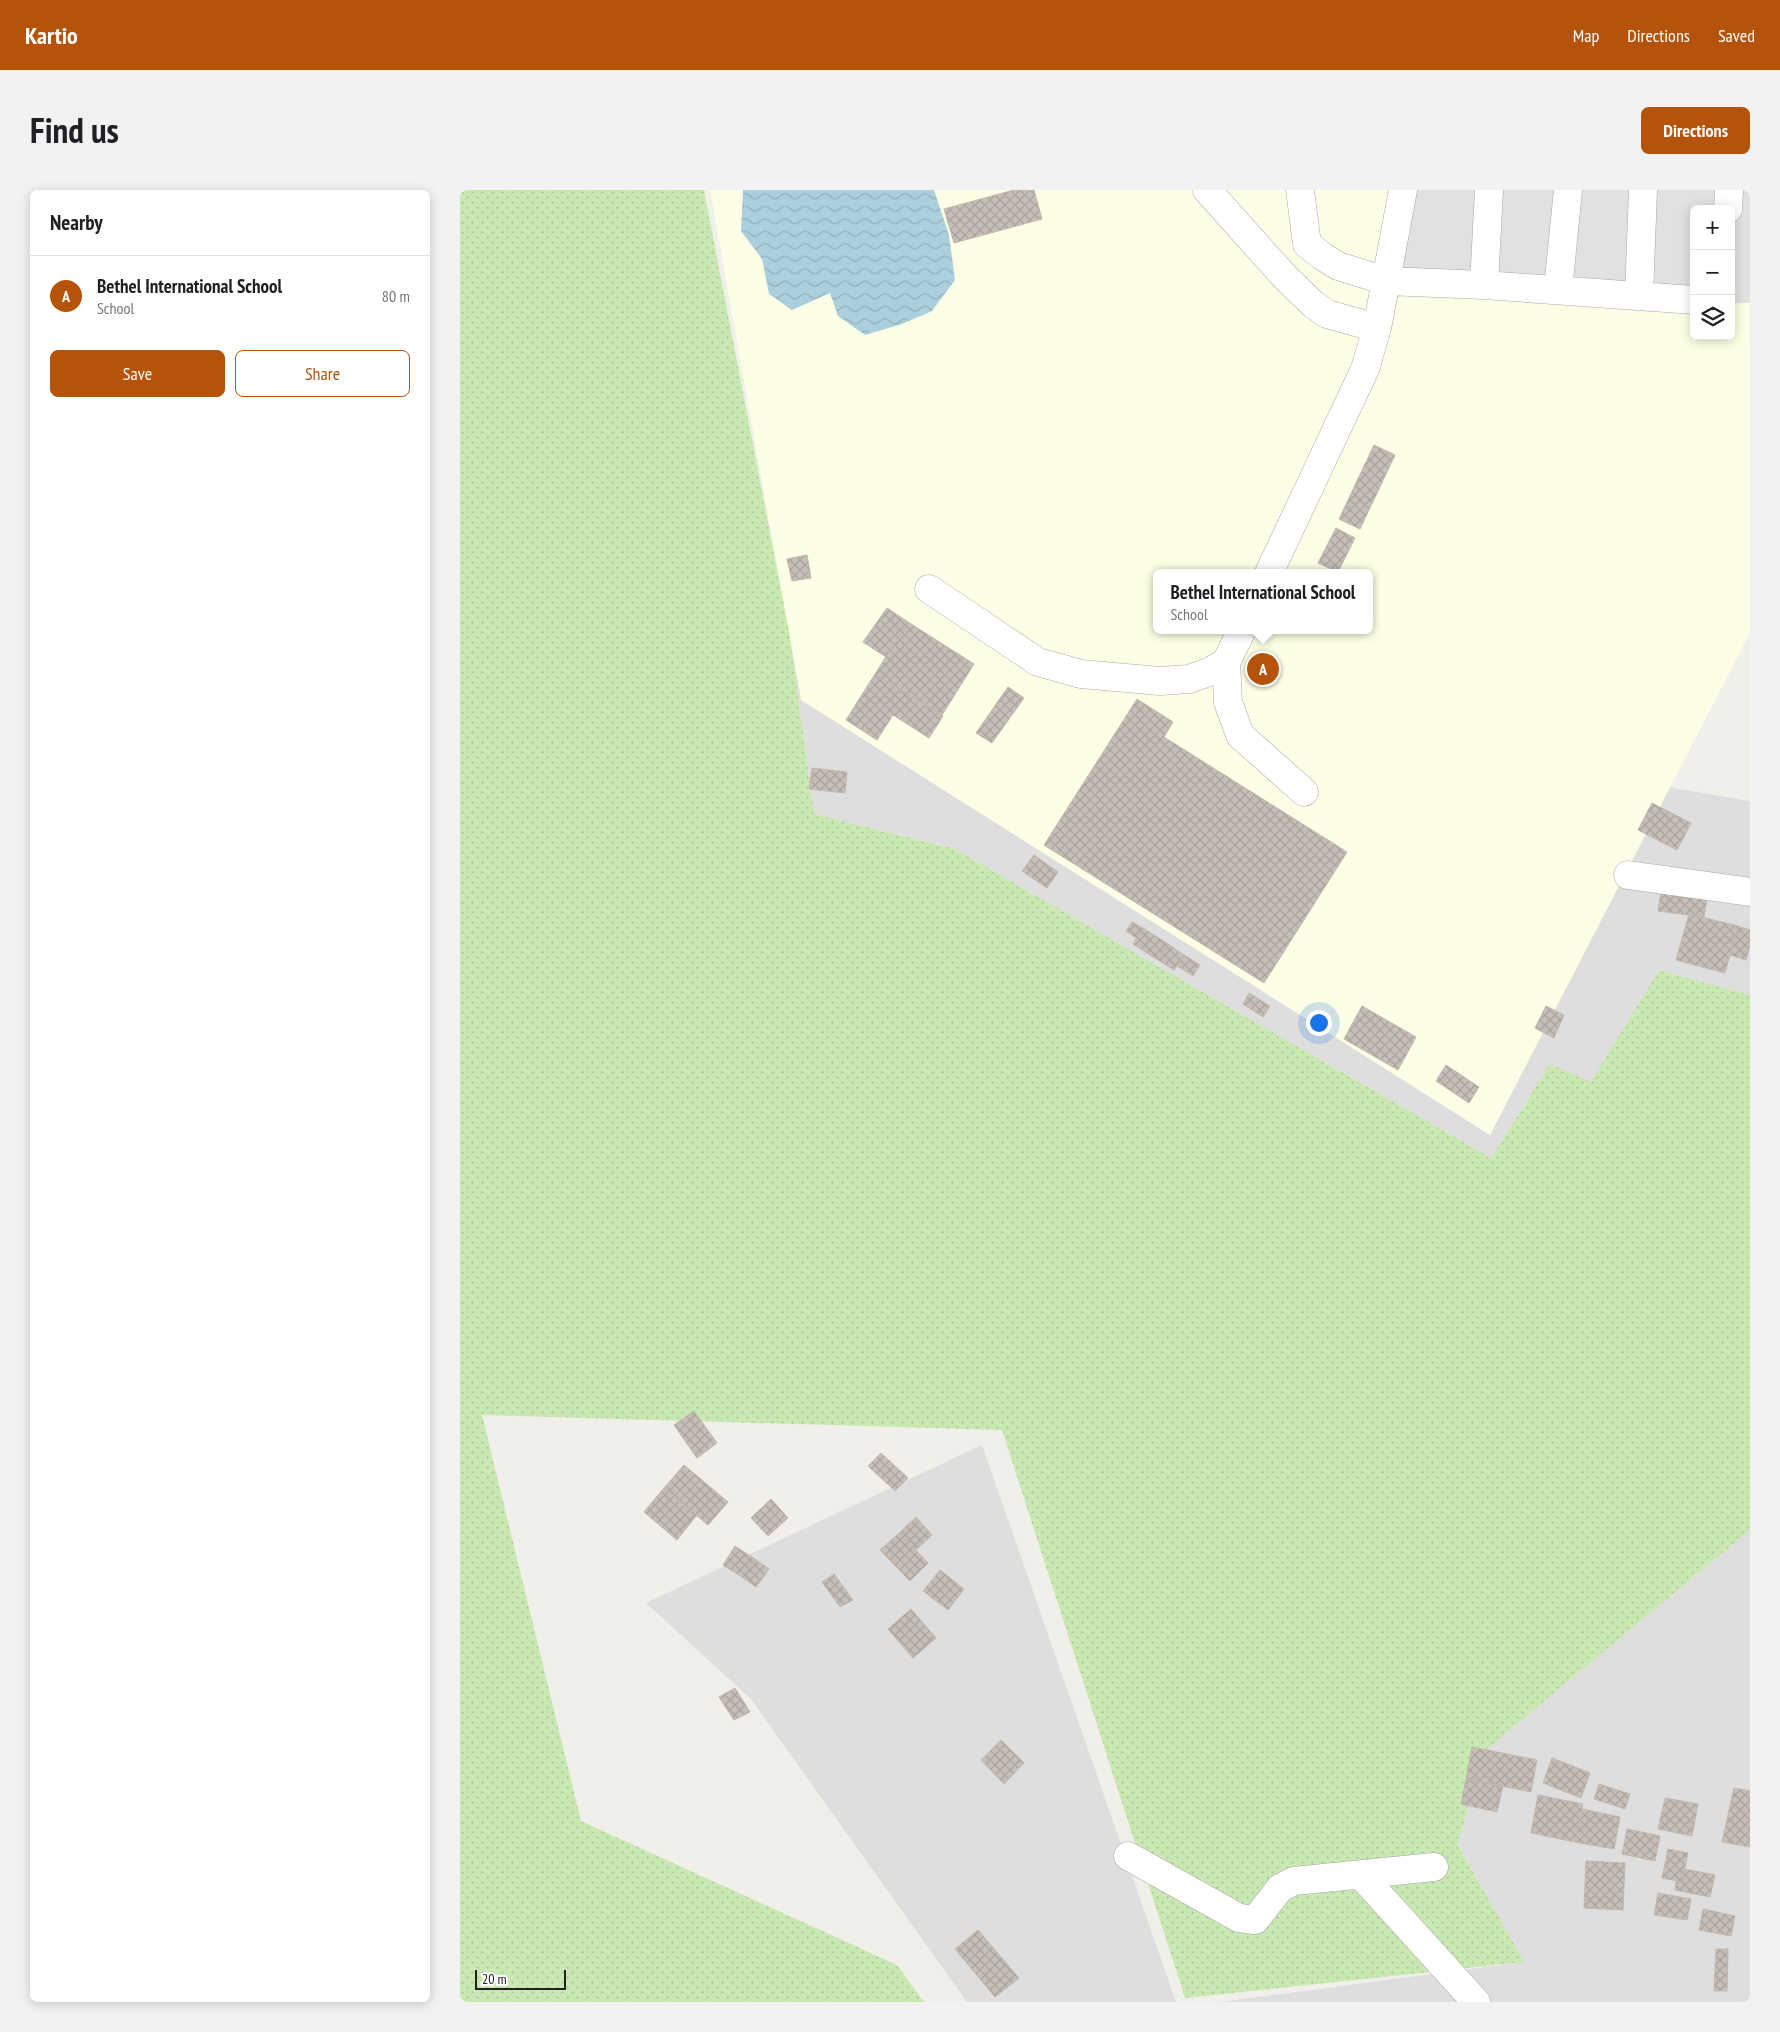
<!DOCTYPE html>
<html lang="en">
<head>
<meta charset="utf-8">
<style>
	:root { --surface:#fff; --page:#f2f2f2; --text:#202124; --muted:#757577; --line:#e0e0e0; --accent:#b45309 }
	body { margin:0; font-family:"PT Sans Narrow",sans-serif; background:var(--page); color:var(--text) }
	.controls { position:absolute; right:15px; top:15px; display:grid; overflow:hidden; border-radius:8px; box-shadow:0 2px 12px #0003 }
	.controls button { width:45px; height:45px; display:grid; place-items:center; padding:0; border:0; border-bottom:1px solid var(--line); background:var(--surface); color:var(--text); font:25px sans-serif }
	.scale { position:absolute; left:15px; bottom:12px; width:91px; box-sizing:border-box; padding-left:5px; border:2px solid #212121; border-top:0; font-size:14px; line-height:18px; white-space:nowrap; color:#212121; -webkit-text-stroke:4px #fff; paint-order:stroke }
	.you { position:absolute; left:858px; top:832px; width:18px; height:18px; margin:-12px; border:4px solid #fff; border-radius:50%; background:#1a73e8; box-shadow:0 0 0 8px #1a73e833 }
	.badge { display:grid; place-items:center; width:32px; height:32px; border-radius:50%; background:var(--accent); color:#fff; font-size:16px; font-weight:700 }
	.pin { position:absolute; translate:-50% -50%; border:2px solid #fff; box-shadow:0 1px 5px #0006 }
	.popup { position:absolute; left:693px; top:379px; width:220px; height:65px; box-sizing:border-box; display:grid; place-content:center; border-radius:8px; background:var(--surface); filter:drop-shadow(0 1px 4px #0005); font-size:16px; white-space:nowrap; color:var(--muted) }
	.popup b { font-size:19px; color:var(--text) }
	.popup::after { content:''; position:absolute; left:50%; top:100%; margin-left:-10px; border:10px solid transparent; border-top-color:var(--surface) }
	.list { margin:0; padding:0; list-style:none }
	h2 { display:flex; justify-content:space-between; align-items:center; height:65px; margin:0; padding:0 20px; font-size:21px }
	h2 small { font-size:16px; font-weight:400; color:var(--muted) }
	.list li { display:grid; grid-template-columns:32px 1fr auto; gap:15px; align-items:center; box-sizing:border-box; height:80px; padding:0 20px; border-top:1px solid var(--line) }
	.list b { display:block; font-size:19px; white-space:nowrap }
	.list p { margin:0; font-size:16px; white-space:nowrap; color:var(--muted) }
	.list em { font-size:16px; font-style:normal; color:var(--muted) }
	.actions { display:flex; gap:10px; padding:15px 20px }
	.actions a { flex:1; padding:11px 0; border:1px solid var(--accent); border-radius:8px; text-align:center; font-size:18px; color:var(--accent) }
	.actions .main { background:var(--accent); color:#fff }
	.icon { flex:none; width:28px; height:28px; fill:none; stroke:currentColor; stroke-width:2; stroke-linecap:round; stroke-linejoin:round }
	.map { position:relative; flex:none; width:1290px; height:1812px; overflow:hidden; border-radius:8px }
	header { display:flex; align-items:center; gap:30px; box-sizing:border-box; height:70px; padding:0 25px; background:var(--accent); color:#fff }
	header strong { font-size:24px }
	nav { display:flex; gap:28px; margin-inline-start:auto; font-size:18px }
	.intro { display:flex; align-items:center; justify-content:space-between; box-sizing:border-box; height:120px; padding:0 30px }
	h1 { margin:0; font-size:35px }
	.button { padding:12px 22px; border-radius:8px; background:var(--accent); color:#fff; font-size:18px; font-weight:700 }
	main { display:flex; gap:30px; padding:0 30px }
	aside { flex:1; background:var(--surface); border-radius:8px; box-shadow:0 2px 12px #0003 }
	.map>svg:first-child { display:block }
	.residential { fill:#dfdede }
	.education { fill:#fcfee5; fill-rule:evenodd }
	.grass { fill:url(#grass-dots) }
	.parking { fill:#e1e1e1 }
	.water { fill:url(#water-waves) }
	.building { fill:url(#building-cross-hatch); stroke:#c2b7ab }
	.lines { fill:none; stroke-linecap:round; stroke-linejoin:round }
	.minor-casing { stroke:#a8a8a8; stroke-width:29 }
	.minor { stroke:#fff; stroke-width:28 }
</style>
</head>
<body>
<header>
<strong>Kartio</strong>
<nav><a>Map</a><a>Directions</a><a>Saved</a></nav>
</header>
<div class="intro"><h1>Find us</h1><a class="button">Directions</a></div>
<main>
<aside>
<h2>Nearby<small></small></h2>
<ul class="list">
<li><span class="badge">A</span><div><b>Bethel International School</b><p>School</p></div><em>80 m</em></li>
</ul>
<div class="actions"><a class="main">Save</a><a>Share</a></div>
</aside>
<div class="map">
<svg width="1290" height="1812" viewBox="0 0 1290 1812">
	<defs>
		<pattern id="grass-dots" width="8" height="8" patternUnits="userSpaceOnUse" patternTransform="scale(1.25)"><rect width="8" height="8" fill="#c9e8b2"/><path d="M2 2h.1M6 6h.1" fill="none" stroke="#acc799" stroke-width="1.8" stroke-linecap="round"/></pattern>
		<pattern id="water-waves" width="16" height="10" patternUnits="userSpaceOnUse" patternTransform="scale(1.25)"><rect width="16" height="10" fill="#abcfdc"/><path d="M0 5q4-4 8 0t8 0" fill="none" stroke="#93b1bc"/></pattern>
		<pattern id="building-cross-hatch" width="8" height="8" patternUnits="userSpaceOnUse" patternTransform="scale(1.25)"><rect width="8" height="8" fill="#c6beb8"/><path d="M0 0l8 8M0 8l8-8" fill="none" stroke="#aaa39e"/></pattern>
	</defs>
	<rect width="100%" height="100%" fill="#f1efe9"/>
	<path class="residential" d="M422 366 1201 596 1290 611V805L1199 780 1131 893 1090 874 1031 968 495 659 354 624 330 447Z
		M522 1255 716 1812H507L291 1509 186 1413Z
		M1290 1340V1812H760L1063 1772 998 1654 1022 1562Z"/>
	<path class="education" d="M250 0H1290V443L1030 945 341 510ZM1234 19H1271V146H1234ZM697 383H909V440H697Z"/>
	<path class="grass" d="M0 0H244L330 447 354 624 495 659 1031 968 1090 874 1131 892 1199 780 1290 805V1340L1022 1563 998 1655 1064 1772 725 1808 542 1240 22 1225 121 1631 437 1775 464 1812H0Z"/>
	<path class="parking" d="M936 0H1290V113H1271V19H1234V111L931 97Z"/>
	<path class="water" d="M283 0H474L489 45 495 90 472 121 442 134 405 145 378 126 370 103 332 120 309 104 302 69 281 41Z"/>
	<path class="building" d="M554 0H574L582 29 494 53 484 19Z
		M914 255 935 265 900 339 879 329Z
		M876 338 895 348 878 382 858 373Z
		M347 365 351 388 332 391 327 369Z
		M427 418 448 432 426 467 403 452Z
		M448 432 514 474 482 525 415 484Z
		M415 484 483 526 469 548 433 525 417 550 386 530Z
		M548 497 564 508 532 553 516 543Z
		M677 509 713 532 704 547 887 662 804 793 584 655Z
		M352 578 387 582 385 603 349 599Z
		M1192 613 1231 633 1217 660 1178 640Z
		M574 665 598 682 587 698 562 681Z
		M1201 702 1247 708 1244 727 1198 721Z
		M1229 724 1278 736 1265 783 1216 770Z
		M672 732 683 738 676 748 666 741Z
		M1278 736 1290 740V755L1286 770 1270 765Z
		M683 738 708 754 698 770 673 754Z
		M708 754 724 765 714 780 698 770Z
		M724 765 740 775 733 786 717 776Z
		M789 803 810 816 803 827 783 814Z
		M902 816 956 847 938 880 884 849Z
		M1086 816 1104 825 1094 848 1075 838Z
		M986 875 1019 897 1009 913 976 891Z
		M234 1221 257 1253 237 1268 214 1235Z
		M421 1263 448 1288 435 1301 408 1276Z
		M224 1275 268 1312 248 1335 204 1298Z
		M204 1298 237 1325 217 1350 184 1322Z
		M311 1309 328 1328 308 1346 291 1328Z
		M456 1327 472 1345 455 1361 439 1343Z
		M439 1343 468 1373 450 1391 420 1360Z
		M275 1356 295 1369 282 1387 263 1375Z
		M295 1369 309 1379 296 1397 282 1387Z
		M480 1380 504 1399 488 1420 463 1401Z
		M374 1384 393 1410 380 1417 362 1392Z
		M451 1419 476 1448 453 1468 428 1439Z
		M275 1498 290 1522 274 1530 259 1507Z
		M541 1550 564 1573 544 1594 521 1570Z
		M1012 1557 1077 1570 1071 1602 1006 1589Z
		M1092 1568 1130 1583 1121 1608 1083 1593Z
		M1006 1589 1043 1596 1037 1622 1001 1614Z
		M1139 1594 1170 1604 1165 1619 1134 1609Z
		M1274 1598 1290 1601V1657L1262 1652Z
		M1078 1605 1123 1614 1115 1652 1071 1643Z
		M1205 1608 1238 1614 1232 1646 1198 1639Z
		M1122 1619 1160 1627 1154 1659 1115 1652Z
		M1167 1639 1200 1646 1195 1671 1162 1664Z
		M1208 1659 1228 1663 1222 1692 1202 1688Z
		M1126 1671 1165 1673 1163 1720 1124 1718Z
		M1225 1679 1255 1685 1250 1707 1215 1700 1216 1691 1222 1692Z
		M1198 1703 1231 1709 1227 1730 1194 1725Z
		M1243 1719 1275 1726 1271 1746 1239 1740Z
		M518 1740 559 1788 535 1807 495 1759Z
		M1256 1759H1268L1267 1801H1254Z"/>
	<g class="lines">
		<g class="minor-casing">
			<path id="minor" d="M747 0 824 86 853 114 867 124 917 138
				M840 0 847 54 862 66 878 76 926 91 1024 95 1234 110
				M1268 19 1269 0
				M1024 95 1029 0
				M1098 100 1108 0
				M1179 106 1183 0
				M809 383 905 179 917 138 943 0
				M469 399 578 472 621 484 700 491 729 489 749 482 766 472 782 440
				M766 472 768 512 780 545 844 602
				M1168 685 1290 702
				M668 1666 779 1728 795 1730 820 1698 834 1691 974 1677
				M901 1685 1016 1812"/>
		</g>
		<use href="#minor" class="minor"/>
	</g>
</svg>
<div class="controls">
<button>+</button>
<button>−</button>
<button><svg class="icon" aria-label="layers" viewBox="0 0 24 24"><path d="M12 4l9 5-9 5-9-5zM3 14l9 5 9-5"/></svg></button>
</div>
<div class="scale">20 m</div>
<div class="you"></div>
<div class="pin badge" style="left:803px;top:479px">A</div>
<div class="popup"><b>Bethel International School</b>School</div>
</div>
</main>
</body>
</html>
